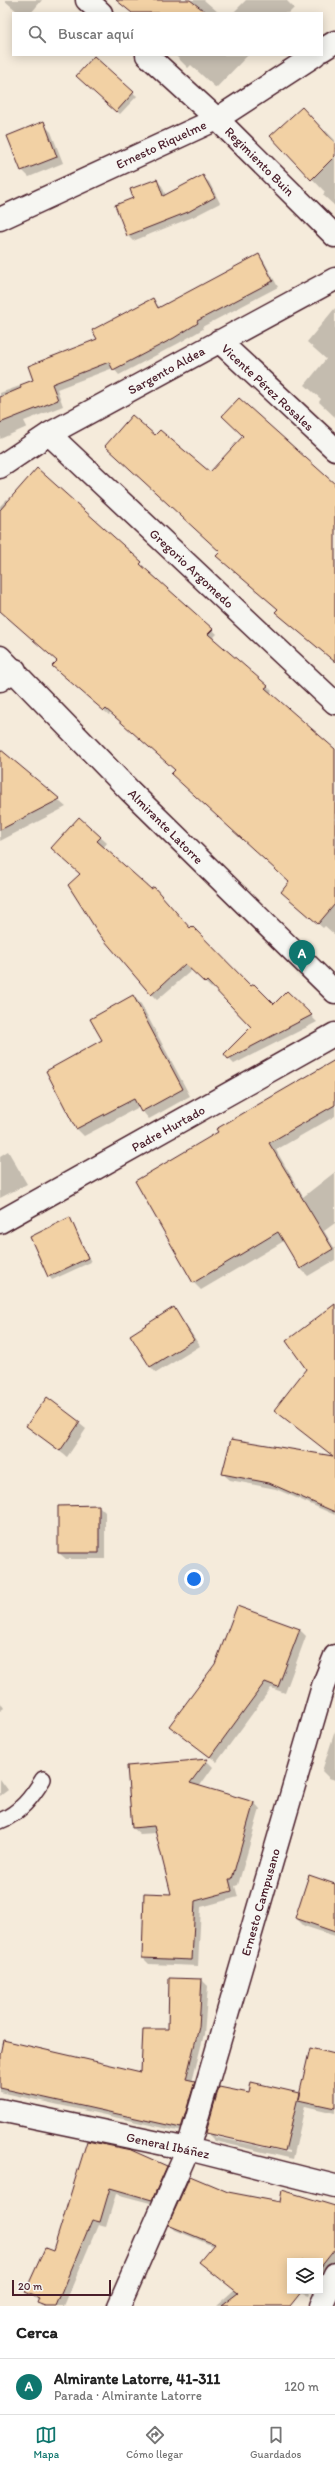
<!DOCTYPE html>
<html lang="es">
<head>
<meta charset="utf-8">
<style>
	:root { --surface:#fff; --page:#f6f6f6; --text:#222; --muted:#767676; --line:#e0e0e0; --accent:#0f766e }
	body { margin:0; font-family:Itim,sans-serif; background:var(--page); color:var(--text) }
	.controls { position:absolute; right:12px; bottom:12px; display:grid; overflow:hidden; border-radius:0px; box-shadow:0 2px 10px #0003 }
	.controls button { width:36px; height:36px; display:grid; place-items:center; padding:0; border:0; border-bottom:1px solid var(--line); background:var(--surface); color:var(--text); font:20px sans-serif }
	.scale { position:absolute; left:12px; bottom:10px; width:99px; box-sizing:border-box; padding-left:4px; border:2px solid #4a1f2b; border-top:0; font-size:11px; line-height:14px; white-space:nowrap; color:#4a1f2b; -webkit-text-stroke:3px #f6f6f2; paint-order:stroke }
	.you { position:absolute; left:194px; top:1579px; width:14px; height:14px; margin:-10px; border:3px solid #fff; border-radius:50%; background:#1a73e8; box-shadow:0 0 0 6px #1a73e833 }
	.badge { display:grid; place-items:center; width:26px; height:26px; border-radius:50%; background:var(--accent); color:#fff; font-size:13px; font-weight:700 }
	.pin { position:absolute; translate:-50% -33px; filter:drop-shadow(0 1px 2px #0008) }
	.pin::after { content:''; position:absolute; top:21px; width:14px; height:12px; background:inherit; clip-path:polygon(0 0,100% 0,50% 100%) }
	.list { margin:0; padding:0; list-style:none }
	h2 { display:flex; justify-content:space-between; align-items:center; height:52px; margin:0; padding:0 16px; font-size:17px }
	h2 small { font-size:13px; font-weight:400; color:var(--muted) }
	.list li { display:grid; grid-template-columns:26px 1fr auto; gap:12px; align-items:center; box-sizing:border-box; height:56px; padding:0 16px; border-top:1px solid var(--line) }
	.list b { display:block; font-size:15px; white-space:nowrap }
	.list p { margin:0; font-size:13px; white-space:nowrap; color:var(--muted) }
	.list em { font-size:13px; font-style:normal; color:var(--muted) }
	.icon { flex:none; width:22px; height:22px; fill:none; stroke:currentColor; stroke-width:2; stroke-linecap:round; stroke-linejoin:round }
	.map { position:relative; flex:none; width:335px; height:2306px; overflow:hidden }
	.search { position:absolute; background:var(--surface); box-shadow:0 2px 10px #0003; left:12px; right:12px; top:12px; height:44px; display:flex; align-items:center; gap:10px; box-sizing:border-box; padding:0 14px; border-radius:0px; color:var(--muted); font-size:15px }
	.sheet { height:108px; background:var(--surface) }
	nav { display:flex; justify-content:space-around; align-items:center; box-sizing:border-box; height:56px; border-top:1px solid var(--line); background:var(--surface); font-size:11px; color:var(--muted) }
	nav a { display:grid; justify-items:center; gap:2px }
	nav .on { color:var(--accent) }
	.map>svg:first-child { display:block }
	.shadow { fill:#0003; fill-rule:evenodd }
	.building { fill:#f2d1a4; stroke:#4a1f2b }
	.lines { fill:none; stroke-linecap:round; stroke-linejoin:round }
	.lane-casing { stroke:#4a1f2b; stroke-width:18 }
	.street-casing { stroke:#4a1f2b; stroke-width:25 }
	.secondary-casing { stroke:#4a1f2b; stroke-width:25 }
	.lane { stroke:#f6f6f2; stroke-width:15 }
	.street { stroke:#f6f6f2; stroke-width:22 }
	.secondary { stroke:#f6f6f2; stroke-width:22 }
	.labels { text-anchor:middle; stroke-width:3.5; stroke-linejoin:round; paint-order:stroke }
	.street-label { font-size:13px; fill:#4a1f2b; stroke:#f6f6f2 }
</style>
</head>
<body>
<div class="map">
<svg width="335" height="2306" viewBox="0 0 335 2306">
	<rect width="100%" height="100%" fill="#f5ebdb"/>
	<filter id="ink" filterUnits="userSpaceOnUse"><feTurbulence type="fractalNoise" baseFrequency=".025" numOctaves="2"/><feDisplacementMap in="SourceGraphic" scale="8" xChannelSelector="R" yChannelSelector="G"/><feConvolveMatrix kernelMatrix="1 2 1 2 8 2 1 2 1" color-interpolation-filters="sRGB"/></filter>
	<g filter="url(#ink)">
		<path class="shadow" d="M4 0H42L31 13H19Z
			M132 0H204L219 13H132Z
			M246 0H286L294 8 289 13H233Z
			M175 55H248L216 88 191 65 188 68Z
			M81 79 133 93 137 96 120 114Z
			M45 126 51 132 63 163 29 177 22 170Z
			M326 131 335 140V206L323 195 325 192 271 136Z
			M203 177 209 182 220 203 193 217 133 241 127 235 135 198 156 180 162 186 166 196Z
			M258 256 264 261 278 287 202 327 203 329 179 343 119 375 113 368 57 389 63 406 24 421 27 427 0 439V393L34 381 98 340 152 299 160 308Z
			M335 308V417L319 402 321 399 305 385 326 359 307 342Z
			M156 436 210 473 287 440 335 487V662L282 618 279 610 221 552Z
			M37 470 212 629 217 634 212 639 267 686 272 691 270 693 335 752V935L325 926 323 928 287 897 290 883 176 770 111 713 109 715 59 671 58 661 0 609V506L7 499 9 501Z
			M0 751 66 807 0 841Z
			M80 819 107 843 103 848 251 988 274 1006 287 992 317 1022 234 1064 228 1058 253 1027 213 986 211 988 192 970 157 1000 151 994 81 874Z
			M133 996 141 1004 190 1096 149 1119 139 1107 84 1136 77 1129 103 1041Z
			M335 1063V1116L276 1150 303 1197 335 1172V1223L324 1231 335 1249V1260L308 1276 301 1269 284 1241 201 1290 193 1282 136 1181Z
			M8 1151 27 1184 0 1198V1156Z
			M69 1218 91 1262 52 1280 49 1276Z
			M174 1308 200 1346 156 1373 151 1367Z
			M335 1321V1515L276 1489 230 1480 223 1474 334 1457 307 1369Z
			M48 1398 86 1429 67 1457 27 1426Z
			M99 1506 105 1512V1559H66L59 1553Z
			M237 1607 300 1630 306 1636 285 1693 271 1688 217 1762 170 1726 216 1664Z
			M0 1702 4 1708 0 1711Z
			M335 1731V1780L329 1778 322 1771Z
			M207 1761 213 1767 199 1787 254 1802 260 1809 238 1885 235 1886 238 1897 201 1907 198 1966 149 1964 143 1958 172 1895 156 1833 140 1834 133 1828 128 1767Z
			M0 1779 8 1790 0 1796Z
			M335 1885V1936L304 1926 296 1918Z
			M170 1979 202 1980 208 1986 204 2034 192 2082 200 2088 187 2133 0 2092V2059L142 2073 169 2030Z
			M335 2055V2113L305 2106 293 2159 215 2141 207 2133 249 2094 300 2095ZM215 2134 290 2151V2153L215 2137Z
			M87 2142 166 2166 172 2172 158 2205 116 2194 106 2227 98 2225 64 2306H41L39 2301 27 2292 54 2252Z
			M227 2193 280 2203 335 2207V2261L320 2280V2261H290V2290L213 2246 175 2230 170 2224Z
			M243 2282 280 2306H216Z
			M294 2291H311L308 2296Z"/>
		<path class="building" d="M116 0H190L207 13H132Z
			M94 56 134 92 116 112 76 76Z
			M302 107 335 143V156L311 180 270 136Z
			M44 121 57 157 21 171 7 136Z
			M203 175 215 197 188 212 127 236 115 205 133 198 130 189 157 179 163 196Z
			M259 254 273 281 197 321 198 323 174 338 113 370 109 362 52 384 58 400 0 423V397L21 388 20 385 33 380 28 366 97 339 92 330 153 298 158 308Z
			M239 398 335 484V662L275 612 278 609 216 556 220 552 105 446 132 415 155 435 160 430 210 472 243 436 222 416Z
			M37 468 142 562 140 564 213 629 208 634 268 686 265 688 335 749V904L318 924 281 892 289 882 171 774 175 770 106 709 104 711 52 666 57 661 0 611V510Z
			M0 749 60 799 0 830Z
			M79 817 101 837 97 841 151 889 154 887 190 928 192 926 251 986 254 984 274 1004 287 991 312 1015 228 1059 224 1054 251 1027 207 981 205 983 185 964 151 995 99 934 68 885 80 874 51 848Z
			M133 995 183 1089 141 1112 134 1099 76 1129 46 1071 102 1040 90 1019Z
			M335 1060V1105L269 1143 333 1249 300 1269 278 1232 193 1283 135 1181 218 1132 216 1129Z
			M70 1217 88 1258 48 1277 30 1237Z
			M335 1304V1512L269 1483 222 1474 231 1439 333 1456 274 1410 306 1369 286 1341Z
			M174 1307 194 1340 150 1367 130 1335Z
			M47 1397 80 1422 60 1451 26 1426Z
			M99 1505V1553H58V1506Z
			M237 1606 300 1629 278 1687 265 1682 210 1757 169 1726 215 1664Z
			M208 1759 190 1783 254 1802 232 1879H229L232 1891 195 1901 192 1960 142 1958 144 1893 171 1894 154 1826 132 1828 127 1766Z
			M309 1875 335 1884V1932L295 1918Z
			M169 1978 202 1979 199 2027 186 2079 195 2081 181 2128 0 2088V2055L3 2040 141 2072 143 2029H168Z
			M310 2048 335 2054V2108L298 2100Z
			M251 2082 299 2093 285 2151 206 2133 219 2087 249 2093Z
			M87 2141 131 2150 167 2166 152 2200 110 2188 100 2222 92 2220 56 2306H45L37 2303 39 2298 25 2292 45 2248 53 2251Z
			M190 2176 228 2192 280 2202 282 2190 335 2206V2249L320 2268V2261H290V2291H302L290 2306H221L238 2293 199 2262 214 2244 168 2225Z"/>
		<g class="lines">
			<g class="lane-casing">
				<path id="lane" d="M0 1821C20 1813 32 1797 43 1779"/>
			</g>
			<g class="street-casing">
				<path id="street" d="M87 0 101 13
					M322 50 335 42
					M147 55 217 119 335 236
					M0 219 217 119 315 55
					M219 341 335 449
					M49 434 335 703
					M0 467 49 434 335 279
					M0 680 15 670
					M0 1222 335 1034
					M0 2110 188 2149 335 2186
					M119 2306 188 2149 323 1686 335 1656
					M321 2306 335 2274"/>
			</g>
			<g class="secondary-casing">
				<path id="secondary" d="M0 657 130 791 335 992"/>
			</g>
			<use href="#lane" class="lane"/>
			<use href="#street" class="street"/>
			<use href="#secondary" class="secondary"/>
		</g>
	</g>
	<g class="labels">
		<g class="street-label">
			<text transform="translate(161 144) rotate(-25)" y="5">Ernesto Riquelme</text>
			<text transform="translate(260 161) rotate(45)" y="5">Regimiento Buin</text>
			<text transform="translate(166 370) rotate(-29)" y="5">Sargento Aldea</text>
			<text transform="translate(268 387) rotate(43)" y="5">Vicente Pérez Rosales</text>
			<text transform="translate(192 568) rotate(43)" y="5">Gregorio Argomedo</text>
			<text transform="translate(166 826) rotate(45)" y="5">Almirante Latorre</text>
			<text transform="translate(168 1128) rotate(-29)" y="5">Padre Hurtado</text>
			<text transform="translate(260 1902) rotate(-74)" y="5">Ernesto Campusano</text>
			<text transform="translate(168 2145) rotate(12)" y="5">General Ibáñez</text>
		</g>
	</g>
</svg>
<div class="controls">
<button><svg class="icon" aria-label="layers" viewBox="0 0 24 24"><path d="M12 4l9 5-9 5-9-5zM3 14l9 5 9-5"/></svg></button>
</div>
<div class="scale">20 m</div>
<div class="you"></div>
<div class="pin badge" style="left:302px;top:973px">A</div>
<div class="search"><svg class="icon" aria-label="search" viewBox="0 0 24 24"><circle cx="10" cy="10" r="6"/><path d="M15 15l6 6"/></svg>Buscar aquí</div>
</div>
<section class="sheet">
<h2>Cerca<small></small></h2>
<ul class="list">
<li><span class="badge">A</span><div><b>Almirante Latorre, 41-311</b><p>Parada · Almirante Latorre</p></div><em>120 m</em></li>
</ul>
</section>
<nav>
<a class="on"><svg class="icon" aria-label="map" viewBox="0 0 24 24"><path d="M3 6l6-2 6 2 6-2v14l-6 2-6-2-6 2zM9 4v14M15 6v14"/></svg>Mapa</a>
<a><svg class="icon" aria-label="directions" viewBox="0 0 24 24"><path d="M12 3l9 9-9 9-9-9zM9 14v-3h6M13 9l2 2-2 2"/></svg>Cómo llegar</a>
<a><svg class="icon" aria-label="saved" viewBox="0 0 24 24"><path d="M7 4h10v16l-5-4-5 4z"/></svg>Guardados</a>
</nav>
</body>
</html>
